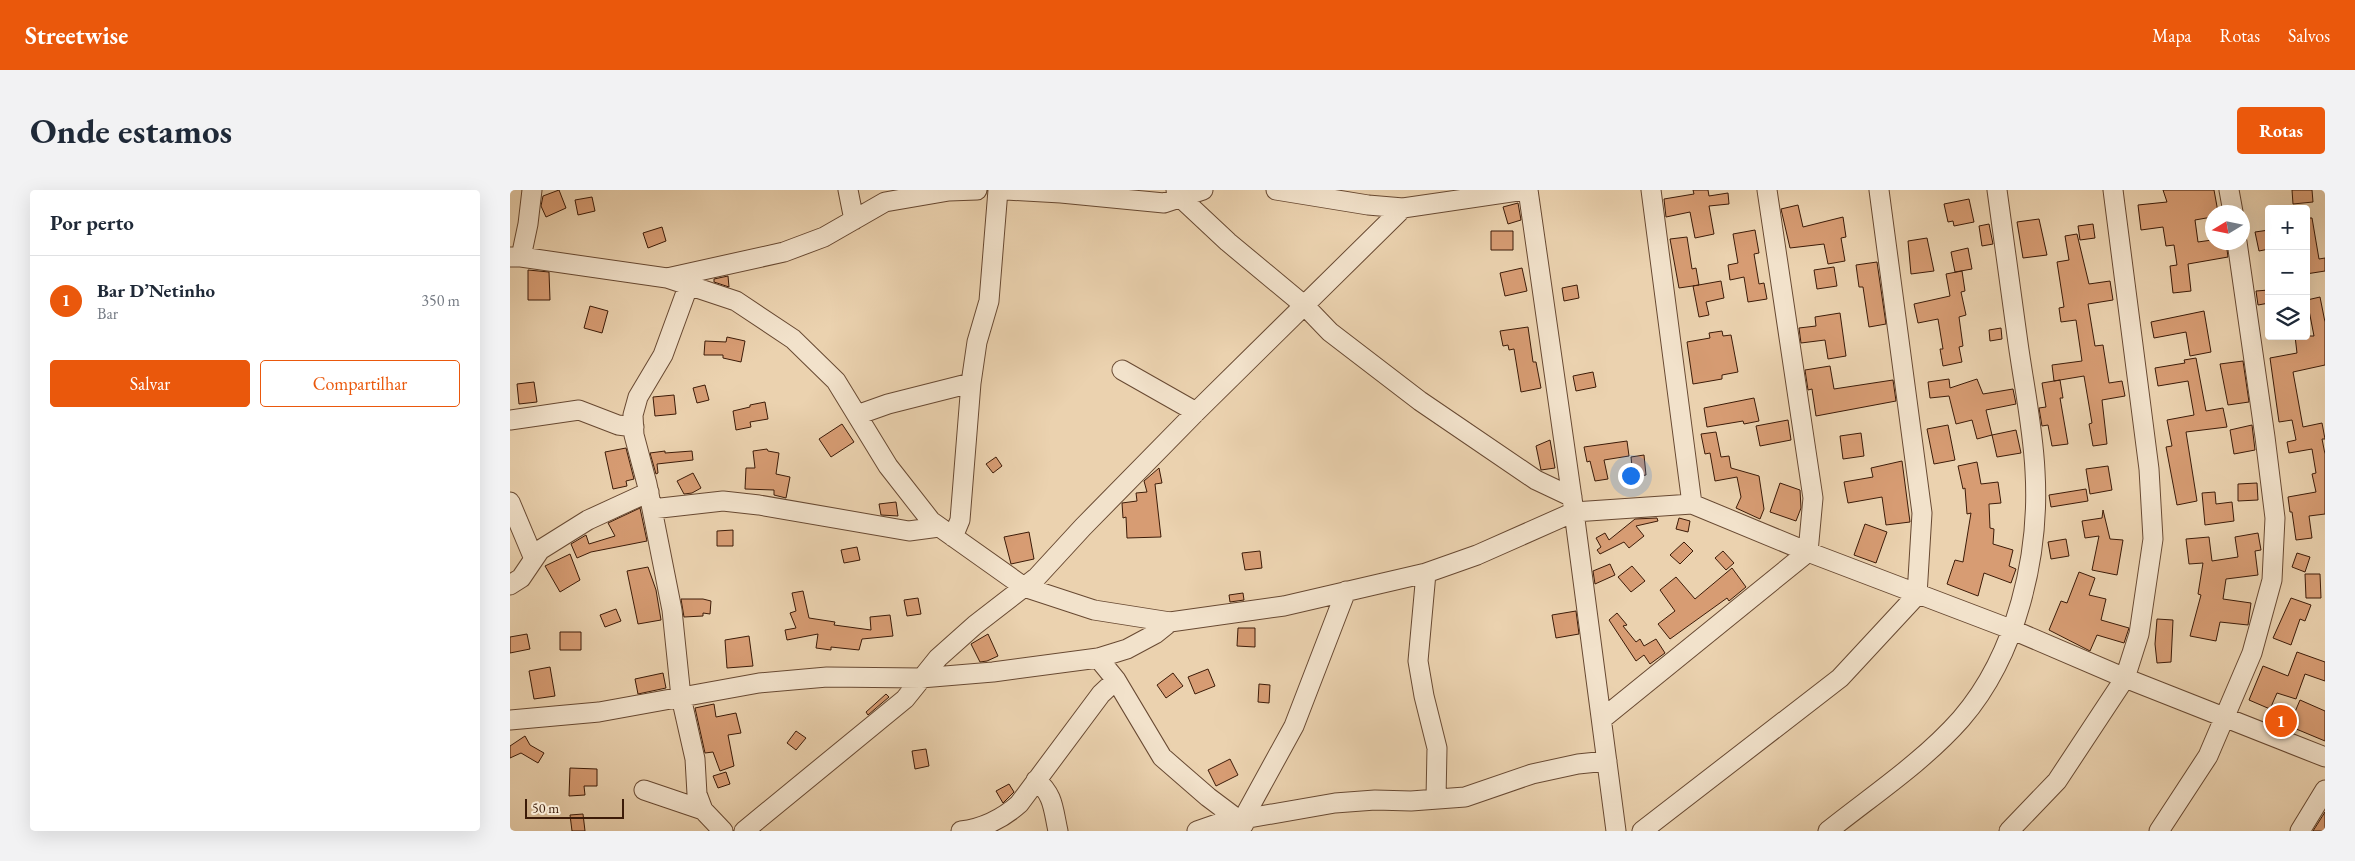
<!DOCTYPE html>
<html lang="pt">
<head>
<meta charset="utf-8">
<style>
	:root { --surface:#fff; --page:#f2f2f3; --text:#1f2937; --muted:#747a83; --line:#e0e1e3; --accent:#ea580c }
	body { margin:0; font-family:"EB Garamond",serif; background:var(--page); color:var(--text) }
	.controls { position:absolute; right:15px; top:15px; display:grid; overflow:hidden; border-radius:5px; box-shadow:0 5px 20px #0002 }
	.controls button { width:45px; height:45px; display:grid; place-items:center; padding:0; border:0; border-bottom:1px solid var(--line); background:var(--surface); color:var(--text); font:25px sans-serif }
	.compass { position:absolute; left:1695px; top:15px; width:45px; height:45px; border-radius:50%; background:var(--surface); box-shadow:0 5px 20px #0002; rotate:260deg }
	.scale { position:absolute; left:15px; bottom:12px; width:99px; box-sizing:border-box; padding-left:5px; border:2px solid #3c1b08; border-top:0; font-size:14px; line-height:18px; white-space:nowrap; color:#3c1b08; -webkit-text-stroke:4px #f2e2cb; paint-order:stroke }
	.you { position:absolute; left:1120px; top:285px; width:18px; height:18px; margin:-12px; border:4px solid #fff; border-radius:50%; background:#1a73e8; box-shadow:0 0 0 8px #1a73e833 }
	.badge { display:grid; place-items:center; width:32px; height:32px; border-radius:50%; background:var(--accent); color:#fff; font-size:16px; font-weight:700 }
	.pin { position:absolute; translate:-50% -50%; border:2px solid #fff; box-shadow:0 1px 5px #0006 }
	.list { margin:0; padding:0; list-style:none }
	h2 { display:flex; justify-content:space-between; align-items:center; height:65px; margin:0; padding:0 20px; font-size:21px }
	h2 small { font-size:16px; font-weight:400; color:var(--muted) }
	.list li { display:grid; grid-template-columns:32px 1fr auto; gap:15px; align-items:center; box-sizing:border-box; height:90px; padding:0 20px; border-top:1px solid var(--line) }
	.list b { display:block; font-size:19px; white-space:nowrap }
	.list p { margin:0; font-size:16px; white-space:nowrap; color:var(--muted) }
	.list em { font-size:16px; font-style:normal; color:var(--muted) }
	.actions { display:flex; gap:10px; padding:15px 20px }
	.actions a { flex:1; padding:11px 0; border:1px solid var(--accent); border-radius:5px; text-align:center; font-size:18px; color:var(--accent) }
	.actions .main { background:var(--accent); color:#fff }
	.icon { flex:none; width:28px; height:28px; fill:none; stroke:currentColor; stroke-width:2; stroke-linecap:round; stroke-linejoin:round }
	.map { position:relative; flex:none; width:1815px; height:641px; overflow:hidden; border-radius:5px }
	header { display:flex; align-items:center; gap:30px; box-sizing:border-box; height:70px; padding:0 25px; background:var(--accent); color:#fff }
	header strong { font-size:24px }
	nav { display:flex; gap:28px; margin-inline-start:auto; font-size:18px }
	.intro { display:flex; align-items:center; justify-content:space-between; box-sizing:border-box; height:120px; padding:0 30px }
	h1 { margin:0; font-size:35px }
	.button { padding:12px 22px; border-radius:5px; background:var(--accent); color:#fff; font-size:18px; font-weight:700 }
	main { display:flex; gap:30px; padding:0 30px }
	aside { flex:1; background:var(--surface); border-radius:5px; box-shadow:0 5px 20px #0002 }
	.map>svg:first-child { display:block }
	.building { fill:#d79c73; stroke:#3c1b08 }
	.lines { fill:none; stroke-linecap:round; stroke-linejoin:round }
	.minor-casing { stroke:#684932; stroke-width:21 }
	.minor { stroke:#f2e2cb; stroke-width:19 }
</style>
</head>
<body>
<header>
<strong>Streetwise</strong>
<nav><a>Mapa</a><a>Rotas</a><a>Salvos</a></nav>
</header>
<div class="intro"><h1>Onde estamos</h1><a class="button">Rotas</a></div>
<main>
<aside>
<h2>Por perto<small></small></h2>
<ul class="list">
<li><span class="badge">1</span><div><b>Bar D’Netinho</b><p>Bar</p></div><em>350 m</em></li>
</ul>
<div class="actions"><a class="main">Salvar</a><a>Compartilhar</a></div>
</aside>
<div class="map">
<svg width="1815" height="641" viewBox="0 0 1815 641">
	<rect width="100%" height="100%" fill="#ebd2af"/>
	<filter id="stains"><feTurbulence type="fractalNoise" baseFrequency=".004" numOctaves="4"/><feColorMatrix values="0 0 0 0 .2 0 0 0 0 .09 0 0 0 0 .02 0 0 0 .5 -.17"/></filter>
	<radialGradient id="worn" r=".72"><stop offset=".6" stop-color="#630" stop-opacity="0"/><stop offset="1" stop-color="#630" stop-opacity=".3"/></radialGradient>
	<path class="building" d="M49 0 56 18 36 27 31 16 33 6Z
		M1183 0H1198L1199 6 1218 3 1219 14 1199 16 1204 44 1185 48 1180 22 1156 27 1154 9 1184 4Z
		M1653 0H1704L1708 22H1702V27L1685 30 1688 52 1702 50V52H1716L1718 67 1678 74 1681 101 1663 103 1660 76 1667 75 1664 55 1656 56 1653 37 1631 40 1628 15 1657 12Z
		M1782 0H1802L1803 12 1783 14Z
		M82 7 85 21 68 25 65 10Z
		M1459 9 1464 32 1444 36 1443 31 1438 32 1434 14Z
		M1008 13 1011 30 998 34 993 17Z
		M1288 15 1293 37 1333 27 1336 47 1331 48 1335 71 1318 74 1314 54 1280 58 1271 19Z
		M1796 28H1802L1809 69 1815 68V81L1796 84Z
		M1529 29 1537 65 1513 68 1507 32Z
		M1479 34 1483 54 1472 56 1469 36Z
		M1583 34 1585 48 1570 50 1568 36Z
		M152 37 156 51 138 58 133 43Z
		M1245 40 1249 63 1244 64 1249 94 1254 93 1257 109 1238 112 1234 87 1220 90 1218 75 1228 73 1223 44Z
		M1759 40V59L1749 61 1745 42Z
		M981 41H1003V60H981Z
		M1567 44 1579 94 1600 91 1603 110 1578 114 1585 156 1593 155 1599 193 1612 191 1615 206 1592 210 1597 254 1583 256 1579 234 1582 233 1574 186 1544 191 1542 175 1572 171 1566 130 1551 132 1549 118 1554 117 1547 72 1559 70 1555 46Z
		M1177 47 1182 79 1186 78 1189 95 1169 98 1160 49Z
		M1417 48 1424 81 1401 84 1398 51Z
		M1458 58 1462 79 1445 82 1441 62Z
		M1367 72 1376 134 1359 137 1353 97H1349L1346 75Z
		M1324 77 1327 96 1307 99 1304 80Z
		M1012 78 1017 101 995 106 990 83Z
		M18 80 39 82 40 110H18Z
		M1452 81 1455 101 1451 102 1456 125 1449 127 1453 156 1449 157 1452 172 1433 176 1430 159H1433L1428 129 1408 133 1404 114 1440 106 1436 84Z
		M218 86 219 97 204 92V89Z
		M1211 91 1214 108 1196 112 1199 125 1189 127 1183 96Z
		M1067 95 1069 108 1054 111 1052 98Z
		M1759 100V113L1748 115 1746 101Z
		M1810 107 1815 132V175L1783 182 1793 237 1812 233 1815 249H1812L1815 264V324L1799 326 1802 348 1786 350 1782 322H1780L1778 307 1806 302 1802 284 1806 283 1802 259 1779 263 1777 252 1786 250 1782 230 1769 232 1760 168 1787 163 1785 146H1804L1797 110Z
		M80 116 98 121 92 143 74 138Z
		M1694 121 1701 162 1680 166 1676 142 1644 148 1641 132Z
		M1330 123 1336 166 1318 169 1315 150 1291 153 1289 138 1306 136 1305 127Z
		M1018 137 1023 172H1026L1031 198 1011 202 1004 159 999 160 998 155 993 156 990 141Z
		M1491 138 1492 149 1480 151 1479 140Z
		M1212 141 1213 146 1221 145 1228 182 1212 185V189L1183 194 1177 152 1200 148 1199 143Z
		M217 147 235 151 231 172 213 168V165H194L195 151 216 152Z
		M1686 168 1696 221 1713 218 1717 237 1676 242 1687 311 1667 315 1656 257 1662 256 1657 230 1684 225 1678 191 1648 196 1645 178 1675 173 1674 170Z
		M1733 171 1739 212 1718 215 1710 174Z
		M1320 176 1324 199 1383 190 1386 211 1306 226 1302 199 1298 200 1295 180Z
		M1083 182 1086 197 1066 201 1063 186Z
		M1439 189 1440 198 1467 189 1473 204 1503 199 1506 214 1476 220 1482 245 1467 249 1462 230 1446 234 1439 206 1420 208 1418 192Z
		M1550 190 1553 208H1550L1558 254 1542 256 1538 235 1532 236 1529 218 1536 217 1532 193Z
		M24 192 27 212 9 214 7 194Z
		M195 195 199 210 187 213 183 198Z
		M164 205 166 224 145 226 143 207Z
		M1244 208 1249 231 1234 234 1233 231 1197 237 1194 218Z
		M255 212 258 229 240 232 241 237 226 240 223 221 240 217V215Z
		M1278 230 1281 250 1250 256 1246 236Z
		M332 234 344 252 321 267 309 249Z
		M1438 235 1445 270 1424 274 1417 239Z
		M1742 235 1745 260 1724 264 1720 240Z
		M1506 240 1511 263 1487 267 1482 245Z
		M1206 242 1211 267 1219 266 1221 278 1249 286 1254 319 1250 329 1226 318 1231 307 1227 287 1205 291 1200 263 1195 264 1191 244Z
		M1351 243 1354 266 1333 269 1330 246Z
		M1040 250 1045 278 1031 280 1026 256Z
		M1117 251 1119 266 1094 270 1098 289 1085 291 1080 271 1077 272 1074 257Z
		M116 258 124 289 116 291 117 296 103 299 95 262Z
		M257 259 258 261 269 263 266 284 280 287 276 308 264 305V300L235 299 236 278H245L243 261Z
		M155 261V263L182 261 183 270 147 274 148 283 146 284 140 263Z
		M1134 265 1136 285 1123 287 1121 267Z
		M486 267 492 276 483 283 476 274Z
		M1392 271 1400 332 1376 335 1372 307 1338 313 1334 292 1363 287 1361 278Z
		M1467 272 1471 294 1488 292 1491 313 1479 314 1480 338 1484 339 1483 354 1503 360 1499 376 1506 379 1501 393 1474 383 1468 406 1437 394 1445 370 1453 372 1461 323 1457 324 1455 298 1453 299 1448 276Z
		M1598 276 1602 300 1580 304 1576 279Z
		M649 278 652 293 645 294 651 347 617 348 616 327 613 328 612 313 627 311 626 303 637 302 634 291Z
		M183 283 191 298 182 303 174 304 167 291Z
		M1270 293 1290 300 1291 318 1286 331 1260 322Z
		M1747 293 1748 310 1728 311V294Z
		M1576 299 1578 311 1541 317 1539 305Z
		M1705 302 1706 314 1722 312 1724 331 1695 335 1692 303Z
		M386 312 388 326 371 325 369 314Z
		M130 318 137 351 81 362 67 368 61 354 76 345 79 354 105 346 98 333Z
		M1593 320 1600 349 1613 350 1607 385 1582 380 1589 346 1575 348 1572 331 1592 328Z
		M1147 328 1148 331 1126 336 1134 346 1119 358 1114 352 1090 364 1087 360 1091 357 1086 348 1095 343 1099 350 1125 329Z
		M1169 328 1180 331 1178 342 1166 339Z
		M1355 334 1377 342 1366 373 1344 365Z
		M223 340V356H207V341Z
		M519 342 524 369 501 374 494 347Z
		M1748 343 1751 360 1745 361 1748 385 1716 389 1713 409 1741 413 1738 435 1710 432 1706 451 1680 446 1691 405 1688 404 1693 373 1679 374 1676 349 1699 347 1702 371 1728 367 1725 347Z
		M1556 349 1559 366 1541 369 1538 352Z
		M1174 352 1183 361 1170 374 1160 365Z
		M347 357 350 370 334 373 331 360Z
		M750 361 752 378 735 380 732 363Z
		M1213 361 1224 373 1216 380 1205 368Z
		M1787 363 1800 367 1795 382 1782 377Z
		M60 364 70 390 50 402 35 376Z
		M1100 374 1105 385 1085 394 1083 381Z
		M1122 376 1135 391 1121 402 1108 387Z
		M138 377 146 400 151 430 128 434 117 381Z
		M1222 378 1236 397 1219 411 1217 408 1160 449 1148 434 1165 421 1150 400 1166 387 1185 409Z
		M1569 382 1585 388 1579 405 1596 409 1591 430 1619 438 1614 453 1587 445 1580 461 1539 440 1551 411 1557 413Z
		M1795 384H1810L1811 408H1796Z
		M293 401 299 428 325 432 324 435 361 440 360 427 380 425 383 446 352 449 349 460 321 457V460L306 458 308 444 277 450 275 440 286 438 280 423 286 421 282 403Z
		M733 403 734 410 720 412 719 405Z
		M408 408 411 424 397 426 394 410Z
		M1781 408 1801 415 1795 431 1790 429 1781 455 1763 448Z
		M171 409H193L201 411 200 424 193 423V426L174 427Z
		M106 419 111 431 95 437 90 425Z
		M1066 421 1069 444 1046 448 1042 425Z
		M1107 423 1117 435 1113 436 1126 452 1130 449 1134 456 1146 449 1155 463 1140 474 1134 465 1126 471 1099 430Z
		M1647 429 1663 430 1661 472 1647 473 1645 454Z
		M728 438H745V457L727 456Z
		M50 442H71V460H50Z
		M17 444 20 459 0 463V447Z
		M478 444 488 466 477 471 470 472 461 454Z
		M239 446 243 476 217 478 215 450Z
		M1787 462 1815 472V491L1795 484 1786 509 1767 503 1760 519 1739 510 1753 476 1778 486Z
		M40 477 45 506 24 509 19 481Z
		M698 479 705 496 685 504 678 487Z
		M153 483 156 498 128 504 125 489Z
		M663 483 673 496 656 508 647 495Z
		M749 494 760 495 759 513 748 512Z
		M376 504 379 507 358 525 356 522Z
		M1790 510 1815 521V551L1779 536Z
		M204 514 206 527 226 523 231 543 218 545 224 576 210 581 203 562 195 563 185 518Z
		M286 541 296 548 286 560 277 553Z
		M15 546 20 555 34 563 28 573 11 563 0 568V556Z
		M416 559 419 576 405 579 402 561Z
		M720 569 728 585 706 596 698 580Z
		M60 578 87 579V596H74L75 605 59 606Z
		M216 582 220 594 208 598 203 586Z
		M499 594 504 602 493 613 486 601Z
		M1815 622V641H1803Z
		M73 624 75 641H62L60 625Z"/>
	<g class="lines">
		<g class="minor-casing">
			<path id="minor" d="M338 0 344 30
				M496 0 551 3 654 13 693 0
				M666 0 671 8 718 52 795 116 820 142 910 211 1026 290 1062 307
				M766 0 858 15 893 18 1016 0
				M1018 0 1064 322 1106 641
				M1141 0 1182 314
				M1719 0 1723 22
				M0 67H11L157 88 274 62 314 47 375 12 439 1 467 0
				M11 67 18 34 22 0
				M157 88 226 111 283 149 326 191 378 276 421 331 514 397 584 420 660 432
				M179 94 153 165 128 207 123 225 124 245 137 294 162 420 171 507 185 569 187 604 193 620 213 641
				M612 180 686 222
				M347 225 378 214 461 193
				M0 230 69 220 108 235 124 237
				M0 312 24 369
				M142 319 213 311 249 315 399 341 429 337
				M443 347 450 330 461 193 467 152 479 111 488 0
				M916 383 908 471 914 506 927 558 926 609
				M0 395 11 388 30 360 78 330 139 302
				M588 468 606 490 652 567 698 607 734 634
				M1092 529 1298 362 1303 308 1257 0
				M0 530 89 522 249 493 317 487 411 488 483 482 588 468 617 459 645 444 660 432 774 416 916 383 967 365 1064 322 1182 314 1298 362 1503 440 1615 488 1815 567
				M526 590C544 605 543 619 548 641
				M134 600 193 620
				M728 638 784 536 836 401
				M234 641 395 509 428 468 465 435 527 387 573 337 686 222 893 18
				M451 641C474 638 492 629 509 614L591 504 606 490
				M687 641 710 633 825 613 865 610 901 611 955 607 1022 584 1068 574 1097 571
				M1132 641 1330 488 1407 405 1412 323 1369 0
				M1318 641C1363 605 1413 572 1451 529 1507 464 1530 365 1525 281 1523 238 1514 196 1508 153 1501 102 1494 51 1487 0
				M1499 641 1547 591 1615 488 1629 444 1643 349 1639 279 1603 0
				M1649 641 1698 566 1742 463 1762 390 1765 328 1755 247 1727 52
				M1790 641 1815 600"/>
		</g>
		<use href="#minor" class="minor"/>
	</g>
	<rect width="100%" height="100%" filter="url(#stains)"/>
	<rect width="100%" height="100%" fill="url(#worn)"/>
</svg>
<div class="controls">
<button>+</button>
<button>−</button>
<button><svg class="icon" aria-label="layers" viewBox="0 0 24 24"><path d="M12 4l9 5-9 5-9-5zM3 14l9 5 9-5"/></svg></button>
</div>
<svg class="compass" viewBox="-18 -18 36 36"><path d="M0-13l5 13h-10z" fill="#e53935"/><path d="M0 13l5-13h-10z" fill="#747a83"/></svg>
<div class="scale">50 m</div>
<div class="you"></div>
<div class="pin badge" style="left:1771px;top:531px">1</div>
</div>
</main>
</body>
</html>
